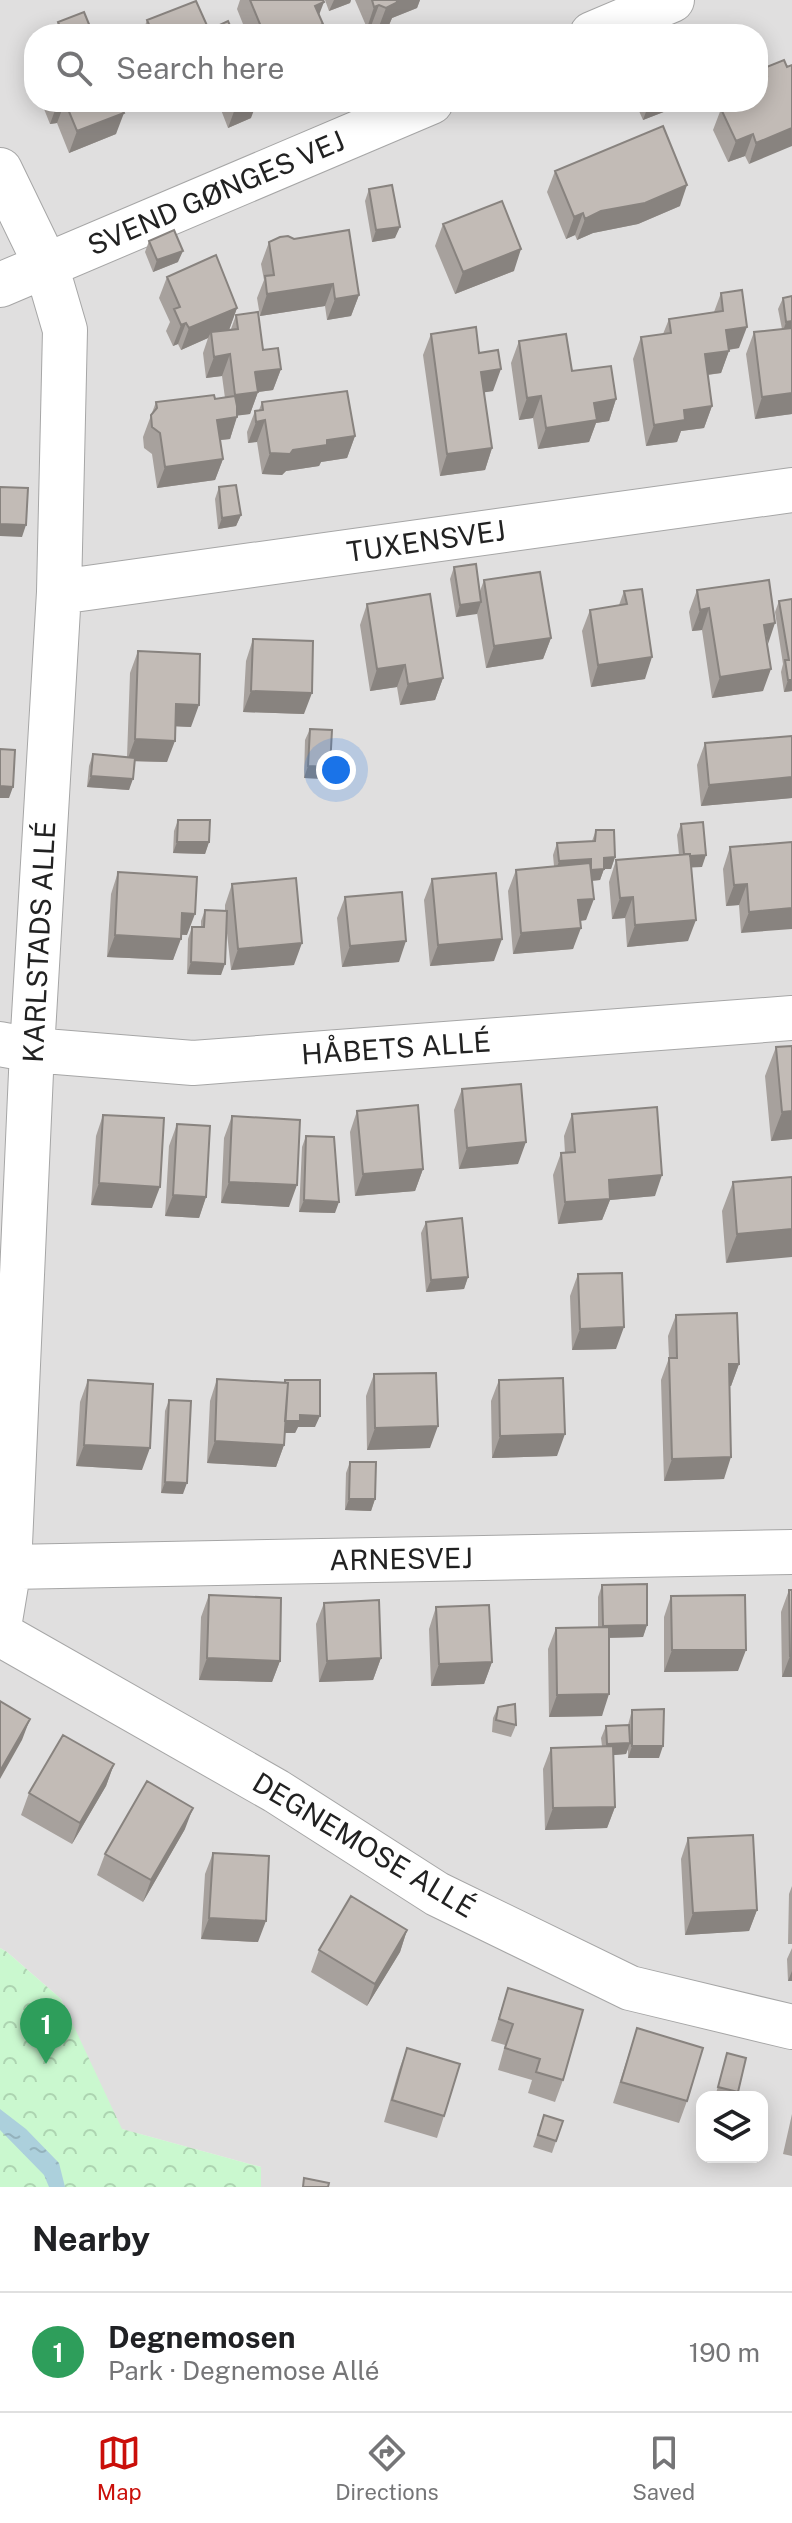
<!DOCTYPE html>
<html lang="en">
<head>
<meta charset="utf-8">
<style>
	:root { --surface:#fff; --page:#f6f6f6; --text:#202124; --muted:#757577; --line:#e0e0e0; --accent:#ca0f0a }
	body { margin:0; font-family:"Public Sans",sans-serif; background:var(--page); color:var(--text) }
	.controls { position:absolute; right:24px; bottom:24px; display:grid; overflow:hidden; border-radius:16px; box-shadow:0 4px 20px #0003 }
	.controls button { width:72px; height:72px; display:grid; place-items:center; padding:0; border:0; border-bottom:2px solid var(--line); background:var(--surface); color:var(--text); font:40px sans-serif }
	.you { position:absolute; left:336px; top:770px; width:28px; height:28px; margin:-20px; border:6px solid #fff; border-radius:50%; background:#1a73e8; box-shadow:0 0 0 12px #1a73e833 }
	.badge { display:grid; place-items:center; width:52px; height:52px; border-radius:50%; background:var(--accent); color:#fff; font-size:26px; font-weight:700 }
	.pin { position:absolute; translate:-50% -66px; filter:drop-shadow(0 2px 4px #0008) }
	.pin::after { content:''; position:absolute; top:42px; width:28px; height:24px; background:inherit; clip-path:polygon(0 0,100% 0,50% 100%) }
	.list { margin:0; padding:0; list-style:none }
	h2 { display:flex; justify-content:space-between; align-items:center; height:104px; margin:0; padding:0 32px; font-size:34px }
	h2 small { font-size:26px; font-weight:400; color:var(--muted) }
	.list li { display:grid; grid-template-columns:52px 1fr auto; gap:24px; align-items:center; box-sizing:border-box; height:120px; padding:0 32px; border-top:2px solid var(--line) }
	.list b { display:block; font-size:30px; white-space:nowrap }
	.list p { margin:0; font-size:26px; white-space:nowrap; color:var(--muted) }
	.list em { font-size:26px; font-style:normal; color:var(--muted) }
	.icon { flex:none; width:44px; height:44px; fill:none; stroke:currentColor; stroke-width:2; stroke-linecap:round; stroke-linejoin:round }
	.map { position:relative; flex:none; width:792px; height:2187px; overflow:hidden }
	.search { position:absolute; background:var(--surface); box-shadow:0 4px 20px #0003; left:24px; right:24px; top:24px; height:88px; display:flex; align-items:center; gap:20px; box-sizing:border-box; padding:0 28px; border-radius:32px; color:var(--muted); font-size:30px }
	.sheet { height:224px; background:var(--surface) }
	nav { display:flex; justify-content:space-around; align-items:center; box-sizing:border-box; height:112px; border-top:2px solid var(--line); background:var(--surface); font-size:22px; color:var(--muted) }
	nav a { display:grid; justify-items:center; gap:4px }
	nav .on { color:var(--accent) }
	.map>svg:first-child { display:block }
	.residential { fill:#e0dfdf; fill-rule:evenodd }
	.park { fill:url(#park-crowns) }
	.water { fill:url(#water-ripples) }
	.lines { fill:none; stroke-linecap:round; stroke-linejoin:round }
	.minor-casing { stroke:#a6a6a6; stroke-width:46 }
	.minor { stroke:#fff; stroke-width:44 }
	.wall { fill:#a7a19d }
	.shaded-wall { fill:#88837f }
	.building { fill:#c2bbb6; stroke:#88837f; stroke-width:2 }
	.labels { text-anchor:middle; stroke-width:8; stroke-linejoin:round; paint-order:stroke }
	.street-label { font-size:28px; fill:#222; stroke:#fff }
</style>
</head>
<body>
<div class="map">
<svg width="792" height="2187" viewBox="0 0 792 2187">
	<defs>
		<pattern id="park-crowns" width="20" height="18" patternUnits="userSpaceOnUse" patternTransform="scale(2)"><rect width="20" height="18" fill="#caf8cf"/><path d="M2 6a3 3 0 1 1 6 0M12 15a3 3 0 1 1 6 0" fill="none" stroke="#add4b1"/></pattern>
		<pattern id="water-ripples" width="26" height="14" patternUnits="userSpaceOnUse" patternTransform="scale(2)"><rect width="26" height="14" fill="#acd0dc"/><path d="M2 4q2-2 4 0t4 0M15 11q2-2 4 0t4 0" fill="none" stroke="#94b2bc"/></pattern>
	</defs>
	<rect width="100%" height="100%" fill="#f2efe9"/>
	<path class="residential" d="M0 0H792V2187H261V2167L118 2128 61 1999 7 1952 0 1948ZM34 34H758V102H34ZM702 2097H762V2157H702Z"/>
	<path class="park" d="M0 1948 7 1952 61 1999 122 2129 261 2167V2187H0Z"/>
	<path class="water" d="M0 2109 26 2129 59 2163 65 2187H49L44 2175 0 2130Z"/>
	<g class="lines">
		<g class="minor-casing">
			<path id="minor" d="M592 34 672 0
				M0 170 46 265 65 330 59 592 32 1050 9 1567 0 1621
				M0 285 431 102
				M59 592 792 490
				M0 1044 32 1050 193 1063 792 1018
				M9 1567 792 1552
				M0 1634 276 1791 437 1894 630 1988 792 2027"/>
		</g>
		<use href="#minor" class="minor"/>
	</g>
	<path class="wall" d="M240 0H323L312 34H247L237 9Z
		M325 0H351L350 3 329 11Z
		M355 0H420L417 8 392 18 389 25 378 29 371 26 367 28Z
		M147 20 209 30 234 34H142Z
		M58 22 93 34H54Z
		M787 67 749 164 745 156 728 162 713 130 721 109 728 105 729 102H758L760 80 764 68Z
		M47 102H119L116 134 69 153 57 123 50 124 44 109Z
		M218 102H247L251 118 228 128Z
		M635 102H681L679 106 643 120Z
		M555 171 680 206 638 224 593 233 577 240 575 235 566 239 547 192Z
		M369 189 395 238 372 242 365 201Z
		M443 224 514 271 455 294 435 246Z
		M149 241 178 262 153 272 145 252Z
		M269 242 359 295 351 316 327 320 325 306 260 316 257 298 264 280 261 264Z
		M167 277 237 308 229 330 231 329 236 315 263 350 281 369 273 390 258 392 250 414 237 415 230 439 220 440 223 459 215 480 157 488 152 454 144 448 143 437 156 402 225 398 222 376 206 378 203 353 208 338 181 350 178 344 173 346 166 331 170 322 159 298Z
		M721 293 739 348 729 350 721 373 708 375 712 406 704 428 681 431 677 442 646 446 633 359 641 337 663 334 669 319 714 312Z
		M792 296V414L755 419 746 354 754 332 782 329 778 309 783 298Z
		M431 334 479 353 493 391 484 392 492 448 485 470 440 476 423 355Z
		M519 341 572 371 616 399 609 421 596 423 589 442 538 449 533 418 519 420 511 363Z
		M262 402 355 436 347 458 321 462 319 466 286 471 282 475 262 474 257 442 248 443 247 432 255 411 259 410Z
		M219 487 241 515 236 526 218 529 215 499Z
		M454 567 480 591 484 580 551 638 543 659 486 668 477 613 456 617 450 579Z
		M697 590 767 645 763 691 712 698 702 630 692 631 689 612Z
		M624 591 645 679 591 687 582 631 590 610 619 605Z
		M779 601H792V691L784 692 781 672 783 664 775 612Z
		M367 604 443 678 435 700 400 705 397 687 370 691 360 625Z
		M253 639 304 714 243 712 246 661Z
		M138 651 191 727 175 726 167 762 135 761 129 790 87 787 89 766 93 754 127 757 130 673Z
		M310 729 326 779 304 778 305 740Z
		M792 736V798L701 806 697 765 705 743Z
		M178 820 209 842 205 854 173 853 174 831Z
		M681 824 702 867H691L688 941 627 947 625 918 612 919 609 882 616 860 679 855 677 835Z
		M596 830 615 857 611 869H604L600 880 592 881 586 920 580 921 573 949 513 954 508 891 516 870 554 866 553 855 557 843 592 841Z
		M792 842 741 933 739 905 726 906 723 869 730 847Z
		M118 872 187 935H181L173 960 107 957 111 894Z
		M432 879 494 961 430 966 424 900Z
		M232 884 294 965 231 970 226 924 221 975 187 974 188 939 192 927H201V921L205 910 225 911V905Z
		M345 897 399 962 342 967 337 918Z
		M792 1046V1139L771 1141 765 1076 776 1047Z
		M462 1089 518 1164 459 1169 454 1110Z
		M357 1111 423 1169 415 1191 355 1196 350 1132Z
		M572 1114 655 1196 610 1200 602 1220 558 1224 553 1175 561 1153H565L564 1136Z
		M103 1115 152 1208 91 1205 96 1136Z
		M232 1116 289 1207 221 1203 224 1138Z
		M177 1124 206 1197 199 1218 165 1216 169 1146Z
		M306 1136 335 1213 299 1212 302 1147Z
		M792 1177 726 1263 722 1211 733 1182Z
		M426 1222 468 1277 464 1289 426 1292 421 1233Z
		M578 1274 616 1349 572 1350 570 1296Z
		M676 1315 739 1364 731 1386H729L724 1479 664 1481 661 1380 669 1358 668 1336Z
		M374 1374 430 1448 367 1450 366 1396Z
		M217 1379 284 1383 285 1380 315 1427H298L295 1433H285L284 1445 276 1467 207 1463 210 1401Z
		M88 1380 142 1470 76 1466 80 1402Z
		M499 1380 557 1456 492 1458 491 1401Z
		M169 1400 183 1494 161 1493 165 1411Z
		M350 1462 375 1499 371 1511 345 1510 346 1473Z
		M602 1585 647 1625 643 1637 609 1638 602 1716 549 1717 548 1649 556 1628 598 1627V1597Z
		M789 1590 792 1677H782L781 1612Z
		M209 1595 280 1661 272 1682 199 1680 201 1617Z
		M671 1596 738 1671 664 1672V1617Z
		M324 1603 381 1658 373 1680 319 1682 316 1624Z
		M436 1607 492 1662 484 1684 431 1686 429 1629Z
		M498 1707 516 1725 511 1737 492 1732 493 1718Z
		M632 1710 659 1758H628V1749L626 1754 613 1755 615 1807 607 1828 545 1830 543 1769 551 1748 602 1746 601 1738 606 1726 628 1725Z
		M114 1764 106 1786 72 1844 21 1815 29 1793Z
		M185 1829 143 1902 97 1875 105 1854Z
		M688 1838 757 1910 749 1931 685 1935 681 1859Z
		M213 1853 258 1942 201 1939 205 1874Z
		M792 1886V1944H788L789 1894Z
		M407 1930 400 1952 367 2006 311 1972 319 1950Z
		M792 1948V1981H788L787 1959Z
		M508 1988 563 2080 555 2102 528 2093 532 2080 498 2070 505 2045 491 2041Z
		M637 2028 687 2101 679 2123 613 2103Z
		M407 2048 444 2116 437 2138 384 2122 399 2070Z
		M727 2053 738 2092 736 2097H715Z
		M792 2114V2156L783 2154Z
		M544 2115 563 2121 552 2153 533 2147Z"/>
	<path class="shaded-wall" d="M334 0H351L350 3 329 11Z
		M398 0H420L417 8 392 18 389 25 378 29 386 8Z
		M324 2 316 23 315 6Z
		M379 5 371 26 367 28 374 7Z
		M323 24 319 34H312L316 27Z
		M58 102H65L57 123 50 124Z
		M247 102H257L251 118 228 128 236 106Z
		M665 102H681L679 106 643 120 647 109Z
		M124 113 116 134 69 153 77 131Z
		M792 128V146L749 164 756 143Z
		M753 134 745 156 728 162 736 141Z
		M687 185 680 206 638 224 593 233 577 240 585 219 601 211Z
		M583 213 575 235 566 239 574 217Z
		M400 227 395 238 372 242 376 230Z
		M521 249 514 271 455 294 463 272Z
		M183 251 178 262 153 272 157 260Z
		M333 284 325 306 260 316 267 294Z
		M359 295 351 316 327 320 335 299Z
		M237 308 229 330 211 332 208 338 181 350 189 328Z
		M792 321V332L782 334 786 322Z
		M186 323 178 344 173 346 181 325Z
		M747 327 739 348 718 351 726 330Z
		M729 351 721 373 697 376 705 354Z
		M230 354 222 376 206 378 214 357Z
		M281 369 273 390 258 392 250 414 227 417 235 395 255 372Z
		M501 369 493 391 474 394 481 372Z
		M792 393V414L755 419 762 397Z
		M541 396 533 418 519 420 527 398Z
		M616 399 609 421 596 423 589 442 538 449 546 428 594 403Z
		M712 406 704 428 681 431 677 442 646 446 654 425 684 410Z
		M237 417 230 439 210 441 217 420Z
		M265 420 257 442 248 443 256 422Z
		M355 436 347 458 321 462 319 466 286 471 282 475 262 474 270 453 293 450 327 440Z
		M492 448 485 470 440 476 447 454Z
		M223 459 215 480 157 488 165 467Z
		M241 515 236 526 218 529 222 518Z
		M0 524 26 525 22 537 0 536Z
		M481 602 477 614 456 617 460 605Z
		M709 608 702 630 692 631 700 610Z
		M775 623 768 644 764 625Z
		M551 638 543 659 486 668 494 646Z
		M652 657 645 679 591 687 598 665Z
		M405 665 397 687 370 691 377 669Z
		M771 669 763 691 712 698 720 677Z
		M443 678 435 700 400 705 408 684Z
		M788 680H792V691L784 692Z
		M251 691 312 693 304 714 243 712Z
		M176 704 199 705 191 727 168 726Z
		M135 739 175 741 167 762 127 761Z
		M308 766 330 767 326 779 304 778Z
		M91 776 133 779 129 790 87 787Z
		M792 777V798L701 806 709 785Z
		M0 786 13 787 9 798H0Z
		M177 842H209L205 854 173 853Z
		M706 855 702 867 680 868 684 856Z
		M615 857 611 869H604L600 880 587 881 591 870 604 858Z
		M591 859 587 871 555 873 559 861Z
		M747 884 739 905 726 906 734 885Z
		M633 897 625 918 612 919 620 898Z
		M594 899 586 920 570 922 578 900Z
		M792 908V929L741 933 749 912Z
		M182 913 195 914 187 935 174 934Z
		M696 920 688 941 627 947 635 925Z
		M581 928 573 949 513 954 521 933Z
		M115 935 181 939 173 960 107 957Z
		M502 939 494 961 430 966 438 945Z
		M406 941 399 962 342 967 350 946Z
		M302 943 294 965 231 970 238 949Z
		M191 962 225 964 221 975 187 974Z
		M792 1111V1139L771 1141 782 1112Z
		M526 1142 518 1164 459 1169 467 1148Z
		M423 1169 415 1191 355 1196 363 1174Z
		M662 1175 655 1196 610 1200 602 1220 558 1224 565 1202 609 1180Z
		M229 1182 297 1185 289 1207 221 1203Z
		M99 1183 160 1187 152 1208 91 1205Z
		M173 1195 206 1197 199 1218 165 1216Z
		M304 1200 339 1202 335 1213 299 1212Z
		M792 1229V1257L726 1263 737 1234Z
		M468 1277 464 1289 426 1292 431 1280Z
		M624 1327 616 1349 572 1350 580 1329Z
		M729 1364H739L731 1386H721Z
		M300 1415 320 1416 315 1427H298L295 1433H281L285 1421Z
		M438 1426 430 1448 367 1450 375 1428Z
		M565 1434 557 1456 492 1458 500 1436Z
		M215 1441 284 1445 276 1467 207 1463Z
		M84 1445 150 1448 142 1470 76 1466Z
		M731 1457 724 1479 664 1481 672 1459Z
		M165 1482 187 1483 183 1494 161 1493Z
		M349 1499H375L371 1511 345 1510Z
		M647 1625 643 1637 599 1638 603 1626Z
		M672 1650H746L738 1671 664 1672Z
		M790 1656H792V1677H782Z
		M207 1658 280 1661 272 1682 199 1680Z
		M381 1658 373 1680 319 1682 327 1661Z
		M492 1662 484 1684 431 1686 439 1664Z
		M609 1694 602 1716 549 1717 557 1695Z
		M30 1719 22 1740 0 1779V1771Z
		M630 1743 626 1754 603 1756 607 1744Z
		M632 1746H663L659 1758H628Z
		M114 1764 106 1786 72 1844 80 1823Z
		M615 1807 607 1828 545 1830 553 1808Z
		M193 1808 185 1829 143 1902 151 1880Z
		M757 1910 749 1931 685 1935 693 1913Z
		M209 1918 266 1921 258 1942 201 1939Z
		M407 1930 400 1952 367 2006 375 1984Z
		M792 1971V1981H788Z"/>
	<path class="building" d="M250 0H323L324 2 315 6 323 24 316 27V33L312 34H264Z
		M372 0H398L396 3 386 8 379 5 374 7Z
		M196 1 209 30 228 21 234 34H153L147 20Z
		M84 12 93 34H63L58 22Z
		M784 60 787 67 792 65V128L756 143 753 134 736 141 721 109 735 102H758V80L767 76 764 68Z
		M65 102H119L124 113 77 131Z
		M234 102H247L236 106Z
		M644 102H665L647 109Z
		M663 126 687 185 645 203 601 211 585 219 583 213 574 217 555 171Z
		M392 185 400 227 376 230 369 189Z
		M502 201 521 249 463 272 443 224Z
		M174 230 183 251 157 260 149 241Z
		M349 230 359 295 335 299 333 284 267 294 265 276 274 275 269 242 280 237 288 236 294 239Z
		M216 255 237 308 189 328 186 323 181 325 174 309 180 307 167 277Z
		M742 290 747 327 726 330 729 351 705 354 712 406 684 410 685 420 654 425 641 337 671 333 669 319 723 311 721 293Z
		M792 296V321L786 322 783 298Z
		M258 312 263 350 278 348 281 369 255 372 258 392 235 395 230 354 214 357 211 332 238 329 236 315Z
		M476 327 479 353 498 350 501 369 481 372 492 448 447 454 431 334Z
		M792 328V393L762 397 754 332Z
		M566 334 572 371 611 366 616 399 594 403 597 420 546 428 541 396 527 398 519 341Z
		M347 391 355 436 327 440V445L293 450 290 454 270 453 265 420 256 422 255 411 263 410 262 402Z
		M214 395 215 399 235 396 237 406V417L217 420 223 459 165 467 160 433 152 427 151 415 157 408 156 402Z
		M236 485 241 515 222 518 219 487Z
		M0 487 28 488 26 525 0 524Z
		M476 564 481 602 460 605 454 567Z
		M540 572 551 638 494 646 484 580Z
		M769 580 775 623 764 625 771 669 720 677 709 608 700 610 697 590Z
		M642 589 652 657 598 665 590 610 627 604 624 591Z
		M430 594 443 678 408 684 405 665 377 669 367 604Z
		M792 599V680H788L785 660H789L779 601Z
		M253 639 313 641 312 693 251 691Z
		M138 651 200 654 199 705 176 704 175 741 135 739Z
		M310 729 332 730 330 767 308 766Z
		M792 736V777L709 785 705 743Z
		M0 749 15 750 13 787 0 786Z
		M93 754 135 758 133 779 91 776Z
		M178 820H210L209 842H177Z
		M703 822 706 855 690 856V854H684L681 824Z
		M596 830H614L615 857 604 858V869L591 870V859L559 861 557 843 595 841Z
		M792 842V908L749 912 747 884 734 885 730 847Z
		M690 854 696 920 635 925 633 897 620 898 616 860Z
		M590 863 594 899 578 900 581 928 521 933 516 870Z
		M118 872 197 877 195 914 182 913 181 939 115 935Z
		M496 873 502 939 438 945 432 879Z
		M296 878 302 943 238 949 232 884Z
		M402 892 406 941 350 946 345 897Z
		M205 910 227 911 225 964 191 962 192 927H204Z
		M792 1046V1111L782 1112 776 1047Z
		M521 1084 526 1142 467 1148 462 1089Z
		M418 1105 423 1169 363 1174 357 1111Z
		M657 1107 662 1175 609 1180 610 1199 565 1202 561 1153 575 1152 572 1114Z
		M103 1115 164 1118 160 1187 99 1183Z
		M232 1116 300 1120 297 1185 229 1182Z
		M177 1124 210 1126 206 1197 173 1195Z
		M306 1136 334 1137 339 1202 304 1200Z
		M792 1177V1229L737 1234 733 1182Z
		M462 1218 468 1277 431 1280 426 1222Z
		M622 1273 624 1327 580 1329 578 1274Z
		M737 1313 739 1364H729L731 1457 672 1459 669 1358H677L676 1315Z
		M436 1373 438 1426 375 1428 374 1374Z
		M563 1378 565 1434 500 1436 499 1380Z
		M217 1379 288 1383 284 1445 215 1441Z
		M88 1380 153 1384 150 1448 84 1445Z
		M285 1380H320V1416L300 1415V1421H285L288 1383H285Z
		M169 1400 191 1401 187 1483 165 1482Z
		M350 1462H376L375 1499H349Z
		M647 1584V1625L603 1626 602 1585Z
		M789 1590H792V1656H790Z
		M209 1595 281 1598 280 1661 207 1658Z
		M745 1595 746 1650H672L671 1596Z
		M379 1600 381 1658 327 1661 324 1603Z
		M489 1605 492 1662 439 1664 436 1607Z
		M609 1627V1694L557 1695 556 1628Z
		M0 1701 30 1719 0 1771Z
		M515 1704 516 1725 496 1720 498 1707Z
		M664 1709 663 1746H632V1710Z
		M629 1725 630 1743 607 1744 606 1726Z
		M63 1735 114 1764 80 1823 29 1793Z
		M613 1746 615 1807 553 1808 551 1748Z
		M147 1781 193 1808 151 1880 105 1854Z
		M753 1835 757 1910 693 1913 688 1838Z
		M213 1853 269 1856 266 1921 209 1918Z
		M351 1896 407 1930 375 1984 319 1950Z
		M508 1988 583 2010 563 2080 536 2072 540 2059 505 2048 513 2024 499 2019Z
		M637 2028 703 2048 687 2101 621 2082Z
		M407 2048 460 2064 444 2116 392 2100Z
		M727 2053 746 2058 738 2092 718 2087Z
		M544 2115 563 2121 556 2141 538 2135Z
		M304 2178 329 2183 328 2187H303Z"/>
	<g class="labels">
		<g class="street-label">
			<text transform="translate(216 193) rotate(-23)" y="10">SVEND GØNGES VEJ</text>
			<text transform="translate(426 541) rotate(-8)" y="10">TUXENSVEJ</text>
			<text transform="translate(39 942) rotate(-87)" y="10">KARLSTADS ALLÉ</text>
			<text transform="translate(396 1048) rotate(-4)" y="10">HÅBETS ALLÉ</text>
			<text transform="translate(401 1559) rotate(-1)" y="10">ARNESVEJ</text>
			<text transform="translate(364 1845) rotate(31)" y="10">DEGNEMOSE ALLÉ</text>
		</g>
	</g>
</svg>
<div class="controls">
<button><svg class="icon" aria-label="layers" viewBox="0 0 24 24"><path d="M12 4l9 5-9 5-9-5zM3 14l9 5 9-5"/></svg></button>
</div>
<div class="you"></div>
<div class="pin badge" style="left:46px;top:2064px;background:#2e9e5b">1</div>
<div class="search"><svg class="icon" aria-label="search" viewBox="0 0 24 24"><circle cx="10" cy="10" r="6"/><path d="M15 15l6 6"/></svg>Search here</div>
</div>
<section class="sheet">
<h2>Nearby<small></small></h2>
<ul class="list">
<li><span class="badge" style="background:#2e9e5b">1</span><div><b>Degnemosen</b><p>Park · Degnemose Allé</p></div><em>190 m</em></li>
</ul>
</section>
<nav>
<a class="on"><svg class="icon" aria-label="map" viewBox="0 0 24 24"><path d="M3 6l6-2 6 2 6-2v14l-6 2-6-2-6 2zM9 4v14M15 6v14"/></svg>Map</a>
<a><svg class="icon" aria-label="directions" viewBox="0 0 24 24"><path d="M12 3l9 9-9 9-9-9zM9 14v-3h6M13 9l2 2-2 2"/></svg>Directions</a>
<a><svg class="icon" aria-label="saved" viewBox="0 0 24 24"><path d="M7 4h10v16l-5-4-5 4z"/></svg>Saved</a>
</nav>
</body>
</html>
